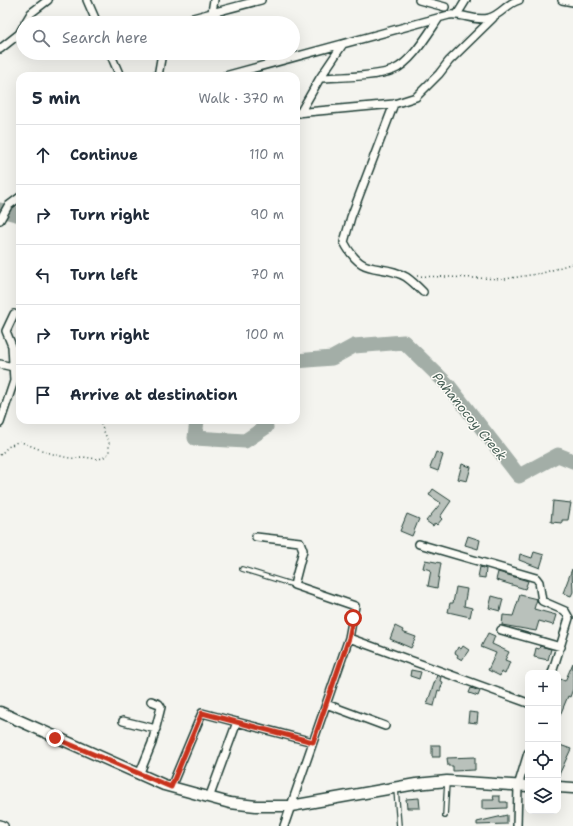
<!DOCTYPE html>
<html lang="en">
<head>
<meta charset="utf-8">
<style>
	:root { --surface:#fff; --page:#f6f6f7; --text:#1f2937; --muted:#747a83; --line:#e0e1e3 }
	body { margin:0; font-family:"Shantell Sans",sans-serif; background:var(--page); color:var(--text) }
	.controls { position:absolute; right:12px; bottom:12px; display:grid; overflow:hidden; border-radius:8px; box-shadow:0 4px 16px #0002 }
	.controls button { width:36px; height:36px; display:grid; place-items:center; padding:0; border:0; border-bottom:1px solid var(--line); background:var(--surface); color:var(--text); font:20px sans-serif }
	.stop { position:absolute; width:12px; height:12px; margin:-9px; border:3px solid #c8321e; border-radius:50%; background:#fff }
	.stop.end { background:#c8321e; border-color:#fff; box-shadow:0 1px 4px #0008 }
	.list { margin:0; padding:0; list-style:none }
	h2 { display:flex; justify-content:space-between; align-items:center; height:52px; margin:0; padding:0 16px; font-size:17px }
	h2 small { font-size:13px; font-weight:400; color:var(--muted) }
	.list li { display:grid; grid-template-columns:26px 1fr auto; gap:12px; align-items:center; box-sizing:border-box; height:60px; padding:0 16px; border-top:1px solid var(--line) }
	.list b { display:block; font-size:15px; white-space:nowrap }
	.list em { font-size:13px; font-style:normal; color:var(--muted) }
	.icon { flex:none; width:22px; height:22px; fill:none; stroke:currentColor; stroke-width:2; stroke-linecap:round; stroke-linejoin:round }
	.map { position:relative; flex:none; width:573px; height:826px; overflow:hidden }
	.search { position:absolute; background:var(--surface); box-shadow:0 4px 16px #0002; left:16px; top:16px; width:284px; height:44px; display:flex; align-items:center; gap:10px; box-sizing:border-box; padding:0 14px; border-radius:22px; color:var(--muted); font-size:15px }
	.panel { position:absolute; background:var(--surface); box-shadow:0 4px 16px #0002; left:16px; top:72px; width:284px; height:352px; border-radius:12px }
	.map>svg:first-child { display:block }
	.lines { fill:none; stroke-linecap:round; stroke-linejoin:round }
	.river { stroke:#a3aea7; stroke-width:15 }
	.building { fill:#b9c1bb; stroke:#1f3d34 }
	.lane-casing { stroke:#1f3d34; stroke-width:6 }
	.street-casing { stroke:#1f3d34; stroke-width:10 }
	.primary-casing { stroke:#1f3d34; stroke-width:13 }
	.path { stroke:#1f3d34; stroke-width:1.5; stroke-dasharray:1 3; stroke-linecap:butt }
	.lane { stroke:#fdfcf7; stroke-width:3.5 }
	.street { stroke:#fdfcf7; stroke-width:7 }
	.primary { stroke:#fdfcf7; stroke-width:10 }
	.route { stroke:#c8321e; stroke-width:5 }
	.labels { text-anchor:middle; stroke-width:3; stroke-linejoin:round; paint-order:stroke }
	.water-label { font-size:13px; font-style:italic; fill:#475f56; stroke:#fdfcf7 }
</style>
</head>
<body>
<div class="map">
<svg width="573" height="826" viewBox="0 0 573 826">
	<rect width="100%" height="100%" fill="#f4f4ef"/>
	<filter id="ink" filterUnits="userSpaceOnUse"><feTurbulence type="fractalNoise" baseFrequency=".025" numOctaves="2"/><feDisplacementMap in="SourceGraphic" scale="8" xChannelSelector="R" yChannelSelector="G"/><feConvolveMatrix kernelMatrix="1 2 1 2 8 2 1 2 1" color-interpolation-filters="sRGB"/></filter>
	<g filter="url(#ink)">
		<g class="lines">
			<path class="river" d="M0 210 20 215
				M296 361 332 358 354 346 404 342 449 386 519 476 558 455 573 461
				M197 420 195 438 245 441 266 427 262 420"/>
		</g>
		<path class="building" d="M436 452 443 455 438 471 430 468Z
			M462 464 471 467 467 481 458 479Z
			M433 489 451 501 440 517 442 519 437 525 435 523 433 526 426 521 441 503 429 495Z
			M553 501 571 503 568 520H562V523L551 522Z
			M407 514 419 519 412 536 400 531Z
			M468 536 480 540 478 549 465 545Z
			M534 552 544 555 540 568 519 560 520 554 532 558Z
			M425 560 441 563 437 588 428 586 431 570 423 568Z
			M480 567 486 569 485 578 478 577Z
			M572 569 573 592 571 596 563 593Z
			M498 572 528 581 525 589 496 580Z
			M456 587 467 589 464 606 472 608 470 617 448 612 450 603H453Z
			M520 595 537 599 534 609 556 615 553 625 539 621 536 631 502 625 503 615 513 616Z
			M492 596 503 599 500 611 489 608Z
			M395 626 403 630 402 632 416 637 411 648 390 639Z
			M488 633 495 636 492 644 509 652 505 660 510 662 505 674 501 672 500 676 488 670 496 653 481 647Z
			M463 646 469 650 462 660 457 657 458 655 455 653 458 647 461 649Z
			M540 646 551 649 548 660 534 657 536 648 539 649Z
			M573 663V689L570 697 568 696 558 720V678L565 681Z
			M411 670 421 672 419 679 410 676Z
			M437 675 441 677 440 681 443 682 440 691 438 690 434 706 427 704Z
			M471 688 480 691 478 696 469 693Z
			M469 712 478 713 477 723 468 722Z
			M432 745H440V757H432Z
			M560 745 571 749 558 777V749Z
			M475 757V770L453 771V766H448L447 758Z
			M493 796H500V802H507V808L482 809V800H494Z
			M419 798 420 808H407L406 799Z
			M507 815V824L477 825V822Z"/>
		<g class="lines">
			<g class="lane-casing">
				<path id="lane" d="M242 569 294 585
					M396 789 399 826
					M445 816 447 782"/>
			</g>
			<g class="street-casing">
				<path id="street" d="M87 0 97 23
					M419 0 445 7
					M562 0 573 2
					M212 12 214 0
					M458 13 466 0
					M25 23 31 13 48 0
					M174 23 261 0
					M0 49 19 34 23 27
					M110 53 120 76
					M158 76 162 53
					M225 76 449 15C463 13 475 22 489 18 501 15 507 3 519 0
					M320 78C339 77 376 77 393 70 411 63 428 34 439 18
					M394 104 351 217 344 242C364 280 379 261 406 277 412 281 418 287 423 292
					M296 113 394 104 416 97 439 74 449 61 493 18
					M300 113 320 78 343 44
					M0 220 8 206 20 197
					M0 364 13 367
					M0 423 14 381 12 346 6 331 14 314
					M256 537 300 542 303 550 294 585 355 606 349 638 284 826
					M419 544 536 578 539 582 542 601 565 611 569 618 552 673
					M501 630 561 647
					M349 638 528 703
					M326 704 385 726
					M123 721 156 729
					M139 775 152 743 161 707 159 704 151 701
					M171 787 202 713 313 742
					M209 798 237 722
					M0 824 4 826
					M517 826 518 786 528 753"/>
			</g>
			<g class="primary-casing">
				<path id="primary" d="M0 712 164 785 230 803 256 806H291L416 784 447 781 528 786
					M558 787 573 788"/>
			</g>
			<path class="path" d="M417 276 505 279 543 273 573 263
				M0 455 8 447 19 441C36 448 52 455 70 458 75 459 78 457 83 457 94 458 100 462 109 453V443L99 420"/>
			<use href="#lane" class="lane"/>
			<use href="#street" class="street"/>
			<use href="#primary" class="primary"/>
		</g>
	</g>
	<g class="lines" filter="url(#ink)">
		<path class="route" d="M55 738 171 787 202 713 313 742 349 638 353 618"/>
	</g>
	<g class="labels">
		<g class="water-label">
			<text transform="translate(470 416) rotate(51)" y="5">Pahanocoy Creek</text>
		</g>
	</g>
</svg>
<div class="controls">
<button>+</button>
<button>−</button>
<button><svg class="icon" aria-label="locate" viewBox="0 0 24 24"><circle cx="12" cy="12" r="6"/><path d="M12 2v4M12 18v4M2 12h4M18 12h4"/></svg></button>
<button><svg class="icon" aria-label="layers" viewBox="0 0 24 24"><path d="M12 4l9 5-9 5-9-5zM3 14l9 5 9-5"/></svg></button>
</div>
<div class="stop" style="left:353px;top:618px"></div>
<div class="stop end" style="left:55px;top:738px"></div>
<div class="search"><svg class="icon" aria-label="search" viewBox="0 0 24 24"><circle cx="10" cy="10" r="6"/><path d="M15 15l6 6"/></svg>Search here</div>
<section class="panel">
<h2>5 min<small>Walk · 370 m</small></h2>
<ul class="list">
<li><svg class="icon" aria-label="ahead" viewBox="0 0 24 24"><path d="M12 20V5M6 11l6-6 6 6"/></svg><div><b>Continue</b></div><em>110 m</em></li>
<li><svg class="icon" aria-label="right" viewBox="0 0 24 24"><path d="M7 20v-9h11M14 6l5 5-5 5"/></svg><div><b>Turn right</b></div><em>90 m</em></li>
<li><svg class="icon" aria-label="left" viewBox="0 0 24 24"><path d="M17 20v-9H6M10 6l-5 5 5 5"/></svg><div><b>Turn left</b></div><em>70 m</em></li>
<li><svg class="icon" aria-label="right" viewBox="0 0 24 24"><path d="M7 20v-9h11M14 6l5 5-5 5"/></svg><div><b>Turn right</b></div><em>100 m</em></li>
<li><svg class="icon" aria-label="arrive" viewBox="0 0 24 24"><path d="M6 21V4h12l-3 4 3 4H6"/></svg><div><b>Arrive at destination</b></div></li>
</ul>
</section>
</div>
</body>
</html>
